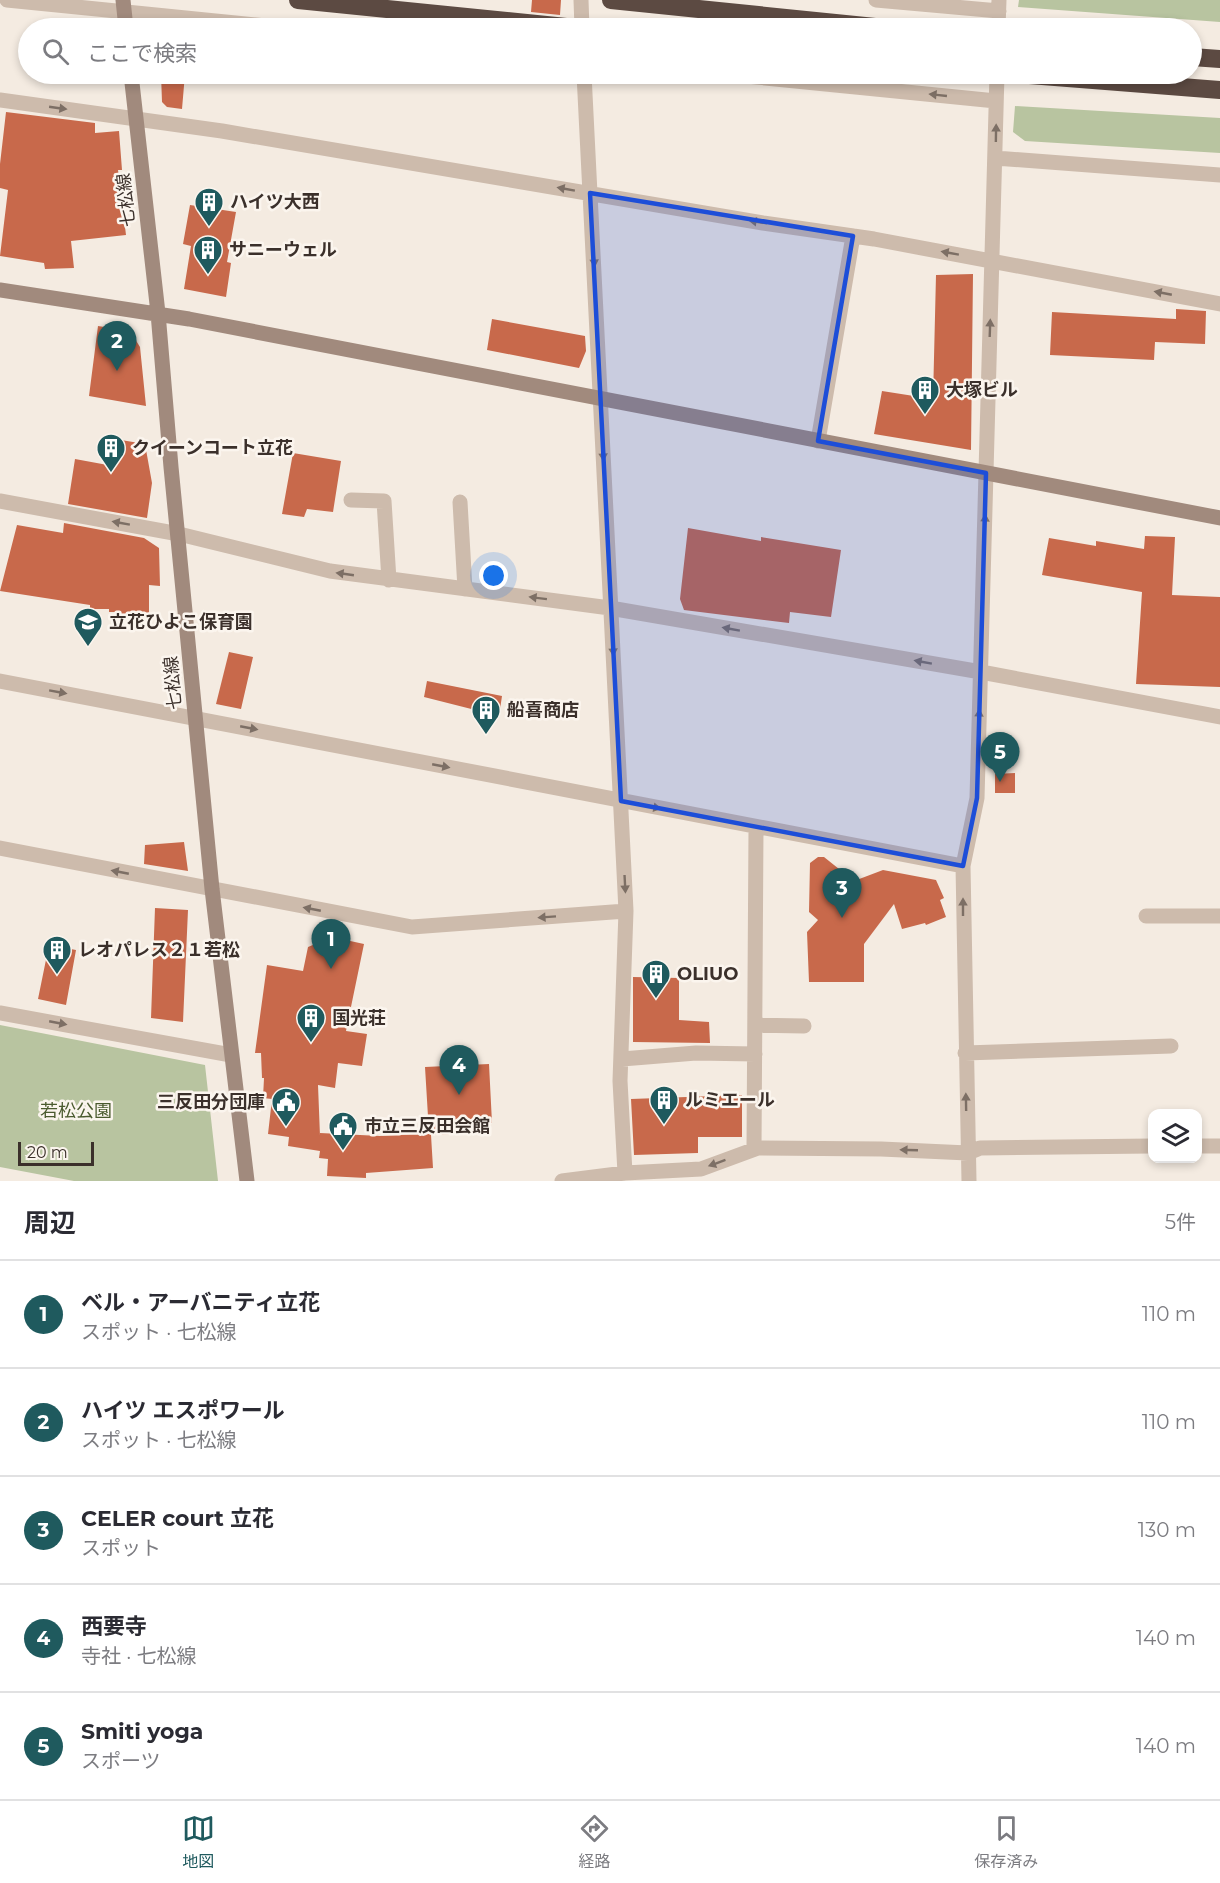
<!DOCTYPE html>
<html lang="ja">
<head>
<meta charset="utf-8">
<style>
	:root { --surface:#fff; --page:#f2f2f3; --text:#2b2b33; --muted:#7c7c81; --line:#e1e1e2; --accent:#1f5a5e }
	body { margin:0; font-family:Montserrat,"Noto Sans JP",sans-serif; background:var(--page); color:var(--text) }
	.controls { position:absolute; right:18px; bottom:18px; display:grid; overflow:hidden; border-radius:12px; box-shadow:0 3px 9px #0003 }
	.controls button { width:54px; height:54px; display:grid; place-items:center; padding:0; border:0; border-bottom:2px solid var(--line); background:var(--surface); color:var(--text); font:30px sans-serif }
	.scale { position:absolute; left:18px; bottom:15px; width:76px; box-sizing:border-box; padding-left:6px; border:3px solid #3b302b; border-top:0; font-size:16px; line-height:21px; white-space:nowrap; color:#3b302b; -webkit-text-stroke:4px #fbf5ee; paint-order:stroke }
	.you { position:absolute; left:494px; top:576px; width:21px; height:21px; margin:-15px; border:4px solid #fff; border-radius:50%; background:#1a73e8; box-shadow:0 0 0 9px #1a73e833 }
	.badge { display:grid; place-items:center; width:39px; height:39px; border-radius:50%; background:var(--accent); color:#fff; font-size:20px; font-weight:700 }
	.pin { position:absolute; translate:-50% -50px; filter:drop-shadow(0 2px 3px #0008) }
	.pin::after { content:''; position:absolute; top:32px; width:21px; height:18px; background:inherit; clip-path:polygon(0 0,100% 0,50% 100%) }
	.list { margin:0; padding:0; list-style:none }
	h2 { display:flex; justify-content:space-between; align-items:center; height:78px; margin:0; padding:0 24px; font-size:26px }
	h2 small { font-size:20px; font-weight:400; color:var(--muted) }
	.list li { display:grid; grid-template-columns:39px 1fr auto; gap:18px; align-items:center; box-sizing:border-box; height:108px; padding:0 24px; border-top:2px solid var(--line) }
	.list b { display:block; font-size:22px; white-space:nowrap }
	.list p { margin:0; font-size:20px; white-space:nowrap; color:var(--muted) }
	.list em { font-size:20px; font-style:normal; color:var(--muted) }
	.icon { flex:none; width:33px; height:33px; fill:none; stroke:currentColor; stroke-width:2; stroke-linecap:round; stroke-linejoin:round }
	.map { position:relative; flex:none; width:1220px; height:1181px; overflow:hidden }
	.search { position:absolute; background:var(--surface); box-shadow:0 3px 9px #0003; left:18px; right:18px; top:18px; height:66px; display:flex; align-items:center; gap:15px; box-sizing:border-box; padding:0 21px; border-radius:33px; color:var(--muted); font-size:22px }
	.sheet { height:618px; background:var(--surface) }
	nav { display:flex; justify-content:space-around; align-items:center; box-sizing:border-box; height:84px; border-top:2px solid var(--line); background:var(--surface); font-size:16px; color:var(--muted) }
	nav a { display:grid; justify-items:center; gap:3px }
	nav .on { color:var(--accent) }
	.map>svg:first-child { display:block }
	.green { fill:#b8c4a0 }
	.building { fill:#c8694b }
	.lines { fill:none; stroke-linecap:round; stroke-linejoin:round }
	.street { stroke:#cdbbac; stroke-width:15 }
	.secondary { stroke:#a18a7d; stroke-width:15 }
	.highway { stroke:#5c4a42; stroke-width:18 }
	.oneway { fill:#7d6f65 }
	.marked { fill:#1d4ed8; fill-opacity:0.2; stroke:#1d4ed8; stroke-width:4.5; stroke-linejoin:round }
	.labels { text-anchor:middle; stroke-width:5; stroke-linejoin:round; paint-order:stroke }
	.street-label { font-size:18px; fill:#3b302b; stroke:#fbf5ee }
	.poi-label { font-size:18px; font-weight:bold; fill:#3b302b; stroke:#fbf5ee; text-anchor:start }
	.park-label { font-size:18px; fill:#4a5a2e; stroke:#fbf5ee }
</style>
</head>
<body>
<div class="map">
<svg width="1220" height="1181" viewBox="0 0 1220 1181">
	<rect width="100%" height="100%" fill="#f4ebe1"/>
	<path class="green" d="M1019 0H1220V22L1018 7Z
		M1015 106 1220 118V153L1025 141 1013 132Z
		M0 1025 205 1065 218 1181H74L0 1167Z"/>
	<path class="building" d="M532 0H561L560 15 531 12Z
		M161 74H185L182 109 167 107 162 102Z
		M6 112 95 123V133L119 131 122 170H118L126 235 71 241 74 268 45 269 44 263 0 256 8 190 0 188V164Z
		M190 205 236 212 227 262 231 263 226 297 184 289 191 246 183 244Z
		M973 274 971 450 874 434 882 391 933 399 936 275Z
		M1176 309 1206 311 1205 344 1155 342 1154 360 1050 355 1052 312 1176 319Z
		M492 319 585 336 586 351 579 368 487 350Z
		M98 326 130 331 140 347 146 406 89 396Z
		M121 440 145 444 152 483 147 518 68 504 75 459 113 466Z
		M293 453 341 461 333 512 307 509 304 517 282 514Z
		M64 523 144 538 159 548 160 586 149 585V617L117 616V612H109V609H90V605L0 591 17 525 63 533Z
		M688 528 761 541V537L841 550 831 617 790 612 789 623 684 610 680 599Z
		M1145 536 1175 537 1172 595 1220 597V687L1136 684 1142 592 1042 575 1049 538 1096 546V541L1144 549Z
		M229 652 253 657 241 709 216 704Z
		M427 681 502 696 499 716 424 697Z
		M1015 773V793H995V774Z
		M184 842 188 871 144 864 145 845Z
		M818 857H824L854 881 883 870 936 880 944 898 940 900 946 917 926 925 925 923 902 929 894 904 864 944V982H809L807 932 818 920 809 912 810 863Z
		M155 908 188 910 183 1022 151 1018Z
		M332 937 364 944 346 1031 367 1034 362 1066 338 1063 335 1088 318 1085 320 1136V1133L380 1136 429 1133 425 1067 489 1064 492 1123 475 1124 476 1133 431 1135 433 1168 366 1173V1178L327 1176 328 1159 319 1158 320 1151 288 1146 289 1137 268 1134 272 1099 263 1098 264 1078H262L261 1053H255L267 965 303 971 308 947Z
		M49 945 76 950 66 1005 38 999Z
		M633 977 679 978V1020L709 1022 710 1043 633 1042Z
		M742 1095V1137H698V1153L634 1155 631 1099Z"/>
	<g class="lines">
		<path class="street" d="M7 0 286 28
			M581 0 582 28
			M876 0 999 11
			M998 28 999 0
			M584 74 626 911 620 1081 625 1173
			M726 74 996 101
			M0 100 222 131 763 223 874 239 1220 304
			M995 158 1220 175
			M818 441 853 236
			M351 500 384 501 389 580
			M0 501 179 534 330 571 610 608 981 672 1220 717
			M460 502 465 589
			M0 681 963 866
			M0 848 412 927 626 911
			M1146 916H1220
			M0 1013 231 1055
			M755 1025 804 1026
			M965 1053 1171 1046
			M622 1059 696 1053 755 1054
			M1198 1146H1220
			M754 1148 756 828
			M562 1181 625 1173 701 1169 758 1148 881 1149 968 1153 980 1148 1152 1146
			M969 1181 963 866 977 798 997 74"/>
		<path class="secondary" d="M123 0 126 28
			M131 74 158 313 171 467 212 889 247 1181
			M0 290 189 319 1220 518"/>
		<path class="highway" d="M298 0 576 28
			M611 0 885 28
			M1192 57 1220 59
			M1016 74 1220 90"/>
	</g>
	<defs><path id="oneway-solid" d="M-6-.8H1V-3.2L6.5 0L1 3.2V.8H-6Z" transform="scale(1.5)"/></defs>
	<g class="oneway">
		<use href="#oneway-solid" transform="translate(938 95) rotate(-174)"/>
		<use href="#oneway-solid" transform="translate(58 108) rotate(8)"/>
		<use href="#oneway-solid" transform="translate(996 133) rotate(-89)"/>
		<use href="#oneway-solid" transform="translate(566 189) rotate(-170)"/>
		<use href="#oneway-solid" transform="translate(758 222) rotate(-171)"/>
		<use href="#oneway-solid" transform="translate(950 253) rotate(-170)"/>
		<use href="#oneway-solid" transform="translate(594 258) rotate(86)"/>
		<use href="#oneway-solid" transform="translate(1163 293) rotate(-169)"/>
		<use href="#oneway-solid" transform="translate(990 328) rotate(-88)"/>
		<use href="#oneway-solid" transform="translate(603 452) rotate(87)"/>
		<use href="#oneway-solid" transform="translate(121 523) rotate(-170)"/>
		<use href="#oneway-solid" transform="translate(985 523) rotate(-88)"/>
		<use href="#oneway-solid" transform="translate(345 574) rotate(-172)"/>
		<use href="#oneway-solid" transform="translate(538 598) rotate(-173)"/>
		<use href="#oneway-solid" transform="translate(731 629) rotate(-170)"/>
		<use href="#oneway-solid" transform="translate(613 647) rotate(87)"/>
		<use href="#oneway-solid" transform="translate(923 662) rotate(-170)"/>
		<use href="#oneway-solid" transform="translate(58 692) rotate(10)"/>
		<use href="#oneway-solid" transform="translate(979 718) rotate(-88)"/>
		<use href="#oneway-solid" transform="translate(249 728) rotate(11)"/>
		<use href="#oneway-solid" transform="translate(441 766) rotate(11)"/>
		<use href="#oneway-solid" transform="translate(652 807) rotate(11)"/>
		<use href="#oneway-solid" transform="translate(120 872) rotate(-169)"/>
		<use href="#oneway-solid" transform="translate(625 884) rotate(87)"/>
		<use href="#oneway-solid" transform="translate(963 907) rotate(-90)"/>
		<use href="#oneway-solid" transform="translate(312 909) rotate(-169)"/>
		<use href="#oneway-solid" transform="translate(547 917) rotate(176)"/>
		<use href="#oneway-solid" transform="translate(58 1023) rotate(11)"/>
		<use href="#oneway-solid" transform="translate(966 1102) rotate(-91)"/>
		<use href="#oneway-solid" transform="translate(909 1150) rotate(-178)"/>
		<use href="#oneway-solid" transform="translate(717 1163) rotate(160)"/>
	</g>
	<path class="marked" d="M590 193 853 236 818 441 986 473 977 798 963 866 621 801Z"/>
	<defs>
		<g id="building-pin" transform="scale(1.5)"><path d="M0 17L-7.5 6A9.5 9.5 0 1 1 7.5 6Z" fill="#1f5a5e" stroke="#fbf5ee"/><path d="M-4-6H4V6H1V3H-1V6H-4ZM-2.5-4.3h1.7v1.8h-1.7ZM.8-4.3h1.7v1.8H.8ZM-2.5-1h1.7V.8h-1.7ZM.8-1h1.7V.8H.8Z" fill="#fff"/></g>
		<g id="school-pin" transform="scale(1.5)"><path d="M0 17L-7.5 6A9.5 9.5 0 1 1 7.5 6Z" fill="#1f5a5e" stroke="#fbf5ee"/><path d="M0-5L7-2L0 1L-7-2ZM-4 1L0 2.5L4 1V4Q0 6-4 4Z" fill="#fff"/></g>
		<g id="civic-pin" transform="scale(1.5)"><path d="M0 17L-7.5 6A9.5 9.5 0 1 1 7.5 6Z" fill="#1f5a5e" stroke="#fbf5ee"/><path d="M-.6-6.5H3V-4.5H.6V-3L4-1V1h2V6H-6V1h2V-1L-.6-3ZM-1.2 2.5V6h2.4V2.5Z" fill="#fff"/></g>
	</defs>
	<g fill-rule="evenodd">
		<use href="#building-pin" x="209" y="202"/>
		<use href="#building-pin" x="208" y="250"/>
		<use href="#building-pin" x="925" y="390"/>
		<use href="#building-pin" x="111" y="448"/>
		<use href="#school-pin" x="88" y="622"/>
		<use href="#building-pin" x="486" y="710"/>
		<use href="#building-pin" x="57" y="950"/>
		<use href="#building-pin" x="656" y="974"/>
		<use href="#building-pin" x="311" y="1018"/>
		<use href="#building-pin" x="664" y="1100"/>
		<use href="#civic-pin" x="286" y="1102"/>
		<use href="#civic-pin" x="343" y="1126"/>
	</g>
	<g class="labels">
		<g class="street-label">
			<text transform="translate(126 200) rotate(-96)" y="6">七松線</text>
			<text transform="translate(173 683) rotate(-95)" y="6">七松線</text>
		</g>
		<g class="poi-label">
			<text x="230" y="208">ハイツ大西</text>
			<text x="229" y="256">サニーウェル</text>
			<text x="946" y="396">大塚ビル</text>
			<text x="132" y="454">クイーンコート立花</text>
			<text x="109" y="628">立花ひよこ保育園</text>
			<text x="507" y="716">船喜商店</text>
			<text x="78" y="956">レオパレス２１若松</text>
			<text x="677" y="980">OLIUO</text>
			<text x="332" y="1024">国光荘</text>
			<text x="685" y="1106">ルミエール</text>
			<text x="265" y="1108" text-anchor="end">三反田分団庫</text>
			<text x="364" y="1132">市立三反田会館</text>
		</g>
		<g class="park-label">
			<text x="76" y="1117">若松公園</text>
		</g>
	</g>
</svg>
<div class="controls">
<button><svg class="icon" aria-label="layers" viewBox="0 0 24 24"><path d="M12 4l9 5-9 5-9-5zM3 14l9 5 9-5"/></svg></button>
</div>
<div class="scale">20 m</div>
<div class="you"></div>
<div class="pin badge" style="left:331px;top:969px">1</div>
<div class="pin badge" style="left:117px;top:371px">2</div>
<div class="pin badge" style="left:842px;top:918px">3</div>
<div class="pin badge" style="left:459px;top:1095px">4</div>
<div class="pin badge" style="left:1000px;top:782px">5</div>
<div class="search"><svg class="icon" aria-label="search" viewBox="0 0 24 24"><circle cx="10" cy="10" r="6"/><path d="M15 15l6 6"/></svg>ここで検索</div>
</div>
<section class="sheet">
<h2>周辺<small>5件</small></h2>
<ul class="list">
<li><span class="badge">1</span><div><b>ベル・アーバニティ立花</b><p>スポット · 七松線</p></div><em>110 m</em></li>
<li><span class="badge">2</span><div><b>ハイツ エスポワール</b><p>スポット · 七松線</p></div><em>110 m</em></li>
<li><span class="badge">3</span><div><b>CELER court 立花</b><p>スポット</p></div><em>130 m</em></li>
<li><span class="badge">4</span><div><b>西要寺</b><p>寺社 · 七松線</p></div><em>140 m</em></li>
<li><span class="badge">5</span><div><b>Smiti yoga</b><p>スポーツ</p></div><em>140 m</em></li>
</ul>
</section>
<nav>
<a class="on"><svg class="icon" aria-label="map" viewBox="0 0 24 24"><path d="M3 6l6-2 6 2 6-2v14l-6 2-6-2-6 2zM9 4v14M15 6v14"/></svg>地図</a>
<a><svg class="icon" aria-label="directions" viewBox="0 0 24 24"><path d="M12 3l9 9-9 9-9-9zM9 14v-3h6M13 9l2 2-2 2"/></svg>経路</a>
<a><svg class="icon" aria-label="saved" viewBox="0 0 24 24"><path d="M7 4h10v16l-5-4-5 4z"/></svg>保存済み</a>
</nav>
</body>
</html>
